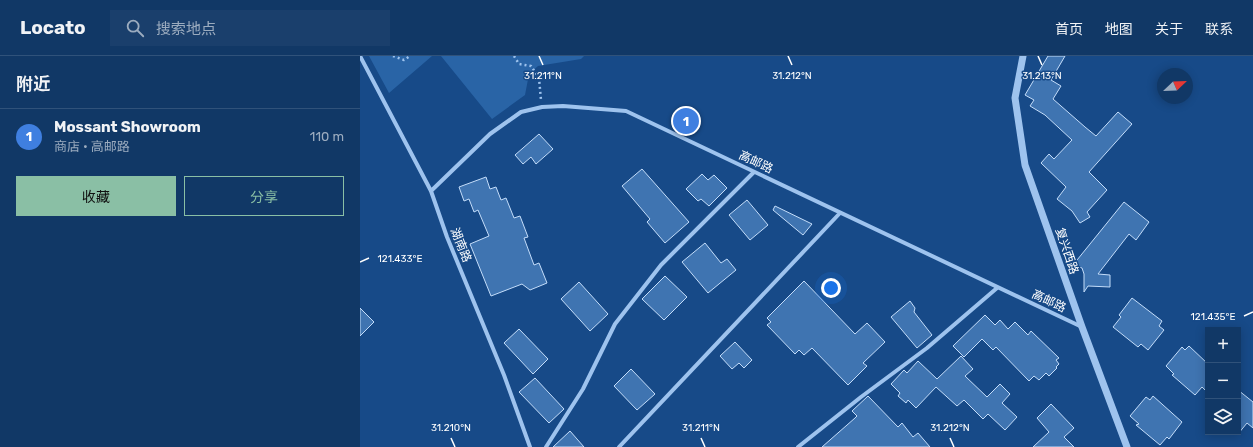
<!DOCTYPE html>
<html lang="zh">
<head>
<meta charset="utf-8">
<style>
	:root { --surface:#113866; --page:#1a3f6c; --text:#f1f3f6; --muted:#9cacbf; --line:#30527a; --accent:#8abfa5 }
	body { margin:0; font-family:Rubik,"Noto Sans SC",sans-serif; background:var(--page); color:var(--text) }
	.controls { position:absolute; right:12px; bottom:12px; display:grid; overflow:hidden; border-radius:0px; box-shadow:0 2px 10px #0003 }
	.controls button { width:36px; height:36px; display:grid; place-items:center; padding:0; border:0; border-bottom:1px solid var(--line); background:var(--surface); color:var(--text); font:20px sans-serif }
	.compass { position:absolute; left:797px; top:12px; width:36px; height:36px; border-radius:50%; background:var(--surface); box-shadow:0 2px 10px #0003; rotate:67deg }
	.you { position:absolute; left:471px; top:232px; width:14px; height:14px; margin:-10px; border:3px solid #fff; border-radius:50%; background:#1a73e8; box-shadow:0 0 0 6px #1a73e833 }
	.badge { display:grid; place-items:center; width:26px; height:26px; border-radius:50%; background:var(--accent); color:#fff; font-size:13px; font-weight:700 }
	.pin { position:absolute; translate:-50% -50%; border:2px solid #fff; box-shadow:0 1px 4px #0006 }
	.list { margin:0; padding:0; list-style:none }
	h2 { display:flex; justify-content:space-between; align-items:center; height:52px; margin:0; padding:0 16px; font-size:17px }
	h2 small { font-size:13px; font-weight:400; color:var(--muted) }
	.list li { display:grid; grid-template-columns:26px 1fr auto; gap:12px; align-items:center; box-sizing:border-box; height:56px; padding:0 16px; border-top:1px solid var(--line) }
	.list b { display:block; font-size:15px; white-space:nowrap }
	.list p { margin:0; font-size:13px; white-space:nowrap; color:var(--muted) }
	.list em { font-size:13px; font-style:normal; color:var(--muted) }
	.actions { display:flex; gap:8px; padding:12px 16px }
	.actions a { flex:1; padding:9px 0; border:1px solid var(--accent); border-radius:0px; text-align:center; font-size:14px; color:var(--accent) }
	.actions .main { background:var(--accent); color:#111 }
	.icon { flex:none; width:22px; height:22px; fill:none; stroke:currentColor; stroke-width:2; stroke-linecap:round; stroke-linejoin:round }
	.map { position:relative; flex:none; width:893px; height:391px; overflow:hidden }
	header { display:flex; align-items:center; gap:24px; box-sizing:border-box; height:56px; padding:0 20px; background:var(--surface); border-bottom:1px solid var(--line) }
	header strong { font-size:19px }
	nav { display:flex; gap:22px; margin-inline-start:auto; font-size:14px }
	.search { width:280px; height:36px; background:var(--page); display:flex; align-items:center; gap:10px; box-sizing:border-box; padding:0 14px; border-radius:0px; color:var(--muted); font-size:15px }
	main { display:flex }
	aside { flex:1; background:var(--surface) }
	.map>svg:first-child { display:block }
	.green { fill:#2964a6 }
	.building { fill:#3f74b1; stroke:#c4ddfa }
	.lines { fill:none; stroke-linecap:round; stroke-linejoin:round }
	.path { stroke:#9ec3ee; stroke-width:2.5; stroke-dasharray:2 3; stroke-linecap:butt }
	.minor { stroke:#9ec3ee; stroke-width:4 }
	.tertiary { stroke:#9ec3ee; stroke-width:7 }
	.ticks { fill:none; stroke:#fff; stroke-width:1.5 }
	.labels { text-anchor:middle; stroke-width:3; stroke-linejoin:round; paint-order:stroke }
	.street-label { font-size:12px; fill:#fff; stroke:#174a88 }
	.ticks-label { font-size:10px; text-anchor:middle; fill:#fff; stroke:#174a88; stroke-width:3; stroke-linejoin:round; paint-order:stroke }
</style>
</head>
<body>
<header>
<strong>Locato</strong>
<div class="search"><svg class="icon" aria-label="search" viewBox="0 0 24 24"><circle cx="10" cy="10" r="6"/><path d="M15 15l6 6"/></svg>搜索地点</div>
<nav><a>首页</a><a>地图</a><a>关于</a><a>联系</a></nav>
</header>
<main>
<aside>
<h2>附近<small></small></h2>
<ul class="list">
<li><span class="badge" style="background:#3f7fe0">1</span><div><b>Mossant Showroom</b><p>商店 · 高邮路</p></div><em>110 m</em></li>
</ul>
<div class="actions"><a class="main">收藏</a><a>分享</a></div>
</aside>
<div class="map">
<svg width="893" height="391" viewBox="0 0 893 391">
	<rect width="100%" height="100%" fill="#174a88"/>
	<path class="green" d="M9 0H72L29 37Z
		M81 0H224L221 3 178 10 169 18 165 39 132 63Z"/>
	<path class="building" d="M688 0H705L691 24 701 30 693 43 725 71 736 80 758 56 772 68 729 116 747 134 727 156 730 161 720 167 712 155 697 143 706 131 681 107 689 98 694 103 712 84 685 59 670 50 674 44 665 39Z
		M179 78 193 93 176 108 171 101 163 108 155 99Z
		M282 113 329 166 305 187 287 166 290 163 262 130Z
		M342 118 348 124 354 119 367 132 349 150 341 143 338 145 326 133Z
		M126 121 130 133 136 131 141 144 146 142 154 162 160 160 168 181 164 182 174 209 179 207 187 227 170 234 162 228 131 240 110 188 129 180 118 154 114 156 109 143 104 145 99 131Z
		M387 144 408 169 390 184 369 159Z
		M764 146 789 166 776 184 769 178 738 218 750 219V231L728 230 724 236V218L722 212 713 209Z
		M415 150 452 168 443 179 413 154Z
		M345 187 361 207 367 203 376 214 348 237 322 206Z
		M305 220 327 241 304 264 282 243Z
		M444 225 495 278 507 267 525 286 503 307 507 310 488 329 452 292 444 299 439 294 435 298 407 269 411 266 407 262Z
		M219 226 248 258 230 275 201 243Z
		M772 242 802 265 799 270 804 274 788 294 781 288 778 291 753 271 761 261 759 259Z
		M550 245 555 252 554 256 572 279 557 292 531 261Z
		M0 252 14 266 0 280Z
		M625 259 635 269 640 264 648 273 655 266 668 279 671 275 699 302 696 304 699 308 696 311 697 312 689 320 686 317 679 324 674 320 669 325 636 291 633 294 622 283 604 301 593 290Z
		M159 273 188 303 173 318 144 287Z
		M375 286 392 304 384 312 379 307 372 313 360 300Z
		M829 290 848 308V337L842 331 835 339 812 319 814 318 806 310 822 291 825 294Z
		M601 300 613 313 605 320 627 341 640 328 650 338 642 347 657 361 645 374 628 358 623 363 604 344 597 350 576 331 556 352 548 344 546 347 538 340 540 337 531 328 544 314 547 317 558 305 577 323Z
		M271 313 295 338 277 354 254 330Z
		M175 322 204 353 189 367 159 336Z
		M878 334 893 346V372L887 367 878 378Z
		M508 340 538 371 542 367 553 381 558 377 570 391H462L495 362 497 360 492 355Z
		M793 340 822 366 809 383 807 381 800 389 776 369 779 368 770 360 786 341 790 344Z
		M691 348 714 372 704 381 714 391H673L689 376 677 362Z
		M210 375 224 391H193Z"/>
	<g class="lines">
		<path class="path" d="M33 0 44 4 50 0
			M154 0 159 8 171 10 179 22 181 44"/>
		<path class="minor" d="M0 0 71 135 87 181 144 319 170 391
			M71 135 130 78 161 56 182 51 203 50 266 55 722 271
			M186 391 223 333 255 268 301 209 394 116
			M259 391 480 157
			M438 391 501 341 567 292 637 232"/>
		<path class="tertiary" d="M663 0 655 42 665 109 722 271 767 391"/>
	</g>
	<path class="ticks" d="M179 0 183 9M428 0 432 9M678 0 682 9M0 206 9 202M884 260 893 256M91 382 95 391M341 382 345 391M590 382 594 391"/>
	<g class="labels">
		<g class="street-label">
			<text transform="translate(396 106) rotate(25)" y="4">高邮路</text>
			<text transform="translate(101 189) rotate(68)" y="4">湖南路</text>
			<text transform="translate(707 195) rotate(71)" y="4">复兴西路</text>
			<text transform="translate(689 245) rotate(25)" y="4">高邮路</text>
		</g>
	</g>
	<g class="ticks-label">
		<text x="183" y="23">31.211°N</text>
		<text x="432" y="23">31.212°N</text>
		<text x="682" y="23">31.213°N</text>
		<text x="40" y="206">121.433°E</text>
		<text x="853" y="264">121.435°E</text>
		<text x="91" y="375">31.210°N</text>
		<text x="341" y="375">31.211°N</text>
		<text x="590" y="375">31.212°N</text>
	</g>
</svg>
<div class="controls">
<button>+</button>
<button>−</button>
<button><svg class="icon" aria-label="layers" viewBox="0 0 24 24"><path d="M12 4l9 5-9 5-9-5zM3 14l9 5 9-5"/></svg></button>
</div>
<svg class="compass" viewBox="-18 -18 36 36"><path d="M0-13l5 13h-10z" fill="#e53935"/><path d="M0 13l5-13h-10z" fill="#9cacbf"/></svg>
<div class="you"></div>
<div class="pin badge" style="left:326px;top:65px;background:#3f7fe0">1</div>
</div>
</main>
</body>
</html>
